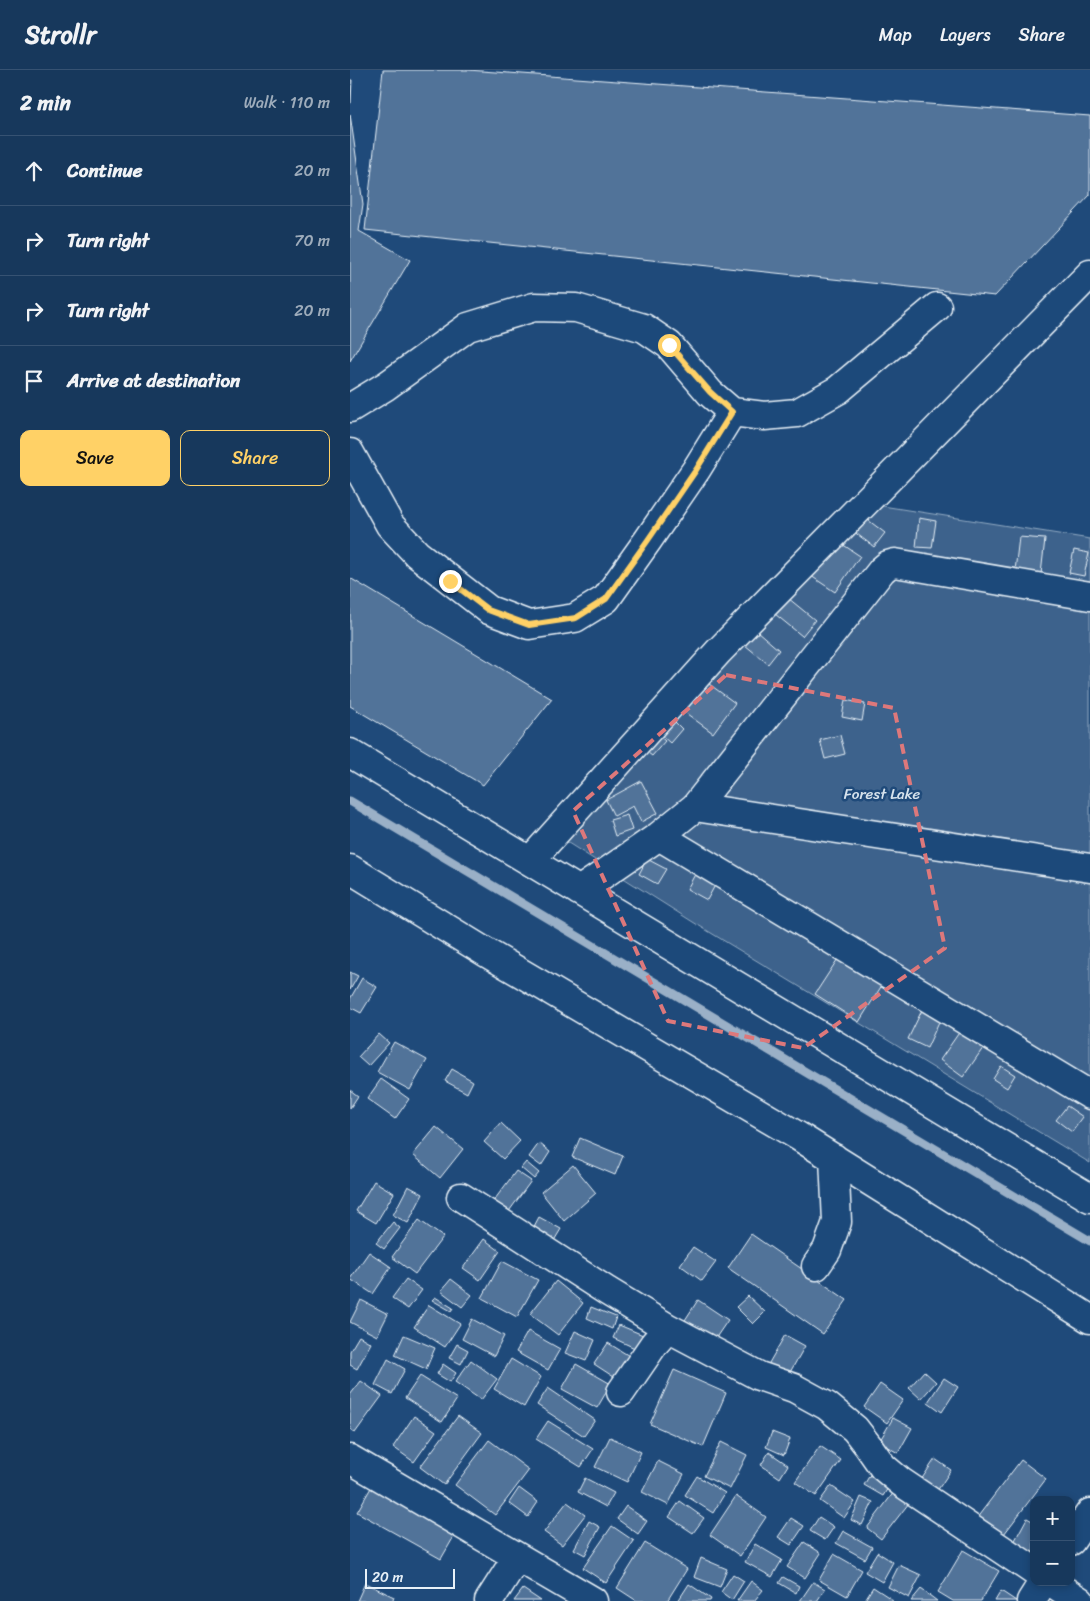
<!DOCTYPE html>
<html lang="en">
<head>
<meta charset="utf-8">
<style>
	:root { --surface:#17385c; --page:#203f62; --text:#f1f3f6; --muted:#9eacbb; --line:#365272; --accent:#ffd166 }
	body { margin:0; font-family:Sriracha,sans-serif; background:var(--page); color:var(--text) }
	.controls { position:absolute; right:15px; bottom:15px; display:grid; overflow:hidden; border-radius:10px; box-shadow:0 2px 8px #0003 }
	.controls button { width:45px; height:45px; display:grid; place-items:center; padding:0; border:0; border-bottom:1px solid var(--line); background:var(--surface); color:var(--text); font:25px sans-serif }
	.scale { position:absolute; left:15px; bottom:12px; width:90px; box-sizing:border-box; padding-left:5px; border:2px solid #e8f1f8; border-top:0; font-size:14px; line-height:18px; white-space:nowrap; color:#e8f1f8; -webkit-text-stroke:4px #1f4a7a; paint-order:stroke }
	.stop { position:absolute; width:15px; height:15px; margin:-11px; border:4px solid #ffd166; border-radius:50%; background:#fff }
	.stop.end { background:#ffd166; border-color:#fff; box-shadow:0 1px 5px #0008 }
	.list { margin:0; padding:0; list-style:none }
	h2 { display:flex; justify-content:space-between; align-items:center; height:65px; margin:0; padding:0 20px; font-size:21px }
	h2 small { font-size:16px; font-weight:400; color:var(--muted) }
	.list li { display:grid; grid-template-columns:32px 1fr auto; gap:15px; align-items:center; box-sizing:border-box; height:70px; padding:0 20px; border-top:1px solid var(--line) }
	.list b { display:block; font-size:19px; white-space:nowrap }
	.list em { font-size:16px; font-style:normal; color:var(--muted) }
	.actions { display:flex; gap:10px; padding:15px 20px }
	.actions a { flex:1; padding:11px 0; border:1px solid var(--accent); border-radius:10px; text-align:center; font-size:18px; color:var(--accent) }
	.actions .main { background:var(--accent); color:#111 }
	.icon { flex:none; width:28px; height:28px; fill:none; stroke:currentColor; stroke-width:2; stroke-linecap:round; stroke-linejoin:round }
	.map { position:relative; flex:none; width:740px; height:1531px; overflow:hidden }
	header { display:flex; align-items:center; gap:30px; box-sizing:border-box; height:70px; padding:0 25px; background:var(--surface); border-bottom:1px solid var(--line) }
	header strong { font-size:24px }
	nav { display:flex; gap:28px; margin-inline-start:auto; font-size:18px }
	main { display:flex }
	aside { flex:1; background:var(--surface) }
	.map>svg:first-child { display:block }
	.green { fill:#3c628c; stroke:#92aac2 }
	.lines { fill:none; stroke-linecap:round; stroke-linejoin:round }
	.stream { stroke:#9ab0c7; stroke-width:9 }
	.building { fill:#517399; stroke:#e8f1f8 }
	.minor-casing { stroke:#e8f1f8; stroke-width:31 }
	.minor { stroke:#1f4a7a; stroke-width:28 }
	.route { stroke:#ffd166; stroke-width:6 }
	.marked { fill:none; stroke:#dd787b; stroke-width:4; stroke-dasharray:10 6; stroke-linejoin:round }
	.labels { text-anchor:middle; stroke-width:5; stroke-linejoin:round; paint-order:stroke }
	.park-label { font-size:15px; fill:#d7e3ed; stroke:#1f4a7a }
</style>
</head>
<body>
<header>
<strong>Strollr</strong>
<nav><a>Map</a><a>Layers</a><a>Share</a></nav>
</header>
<main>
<aside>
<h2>2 min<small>Walk · 110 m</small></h2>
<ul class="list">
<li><svg class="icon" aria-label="ahead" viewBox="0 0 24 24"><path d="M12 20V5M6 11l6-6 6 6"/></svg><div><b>Continue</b></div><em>20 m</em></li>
<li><svg class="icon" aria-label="right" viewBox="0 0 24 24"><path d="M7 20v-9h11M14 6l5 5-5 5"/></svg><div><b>Turn right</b></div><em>70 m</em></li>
<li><svg class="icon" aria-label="right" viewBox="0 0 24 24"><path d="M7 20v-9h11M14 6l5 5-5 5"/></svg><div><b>Turn right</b></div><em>20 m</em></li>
<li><svg class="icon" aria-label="arrive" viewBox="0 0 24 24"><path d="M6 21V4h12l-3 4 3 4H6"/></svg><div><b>Arrive at destination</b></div></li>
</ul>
<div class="actions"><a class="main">Save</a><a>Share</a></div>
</aside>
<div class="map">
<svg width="740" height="1531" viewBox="0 0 740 1531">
	<rect width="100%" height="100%" fill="#1f4a7a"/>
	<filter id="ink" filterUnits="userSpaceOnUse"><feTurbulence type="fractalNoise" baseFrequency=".02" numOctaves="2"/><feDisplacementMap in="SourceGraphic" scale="10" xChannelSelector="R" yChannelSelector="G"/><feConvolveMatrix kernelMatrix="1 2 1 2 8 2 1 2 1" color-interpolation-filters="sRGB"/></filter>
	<g filter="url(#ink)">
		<path class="green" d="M520 434 740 469V1093L343 852 215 771Z"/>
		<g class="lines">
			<path class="stream" d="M0 731 740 1171"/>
		</g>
		<path class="building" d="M33 0H118L740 46V125L645 226 15 160Z
			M0 10H2L1 33H0Z
			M0 44 13 134 9 161 60 190 0 291Z
			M514 447 535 463 524 477 503 461Z
			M569 448 586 451 582 478 566 477Z
			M669 467 695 469 691 504 665 501Z
			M486 470 510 486 485 522 461 506Z
			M724 480 739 483 734 506 719 503Z
			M0 508 202 629 133 715 0 636Z
			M438 528 465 550 452 566 425 544Z
			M407 561 429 580 418 594 395 575Z
			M355 611 385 633 363 663 333 641Z
			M495 630 515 634 512 651 492 647Z
			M323 650 332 659 320 673 310 664Z
			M308 665 315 671 302 686 294 680Z
			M490 665 495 684 475 689 470 670Z
			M291 711 308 743 291 752 283 736 264 746 256 730Z
			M277 745 282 760 265 766 260 750Z
			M297 789 316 799 307 814 289 804Z
			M349 797 369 808 357 830 337 819Z
			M491 884 534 912 509 952 465 924Z
			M0 902 8 906 0 920Z
			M12 908 27 917 11 943 0 937V929Z
			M575 934 593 943 577 978 558 969Z
			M615 954 638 971 613 1007 590 990Z
			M29 964 39 973 18 996 8 987Z
			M44 972 77 990 60 1020 27 1002Z
			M651 996 665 1005 657 1018 643 1009Z
			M102 999 123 1011 117 1023 95 1011Z
			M31 1009 59 1029 45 1049 17 1029Z
			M0 1020 8 1026 0 1038Z
			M717 1036 733 1047 722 1062 706 1050Z
			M151 1053 170 1071 153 1089 134 1072Z
			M86 1057 113 1079 90 1108 63 1085Z
			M230 1068 273 1086 265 1105 222 1087Z
			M189 1073 200 1082 191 1096 179 1087Z
			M176 1092 189 1103 184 1109 171 1098Z
			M223 1095 246 1123 214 1151 191 1122Z
			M166 1101 181 1111 157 1144 142 1133Z
			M24 1111 44 1123 26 1153 6 1141Z
			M58 1116 73 1124 58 1153 43 1145Z
			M189 1147 211 1159 202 1174 181 1162Z
			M69 1150 93 1167 65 1204 42 1187Z
			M43 1152 50 1158 34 1179 26 1173Z
			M401 1164 497 1230 473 1264 378 1198Z
			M134 1169 150 1181 130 1210 113 1198Z
			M343 1177 366 1192 352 1211 330 1195Z
			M19 1182 41 1197 23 1224 0 1209Z
			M152 1191 188 1210 167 1247 132 1228Z
			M56 1209 72 1220 58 1239 42 1228Z
			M101 1209 122 1225 112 1237 91 1221Z
			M206 1211 233 1233 208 1265 180 1244Z
			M398 1226 415 1242 403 1254 386 1237Z
			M85 1227 103 1238 101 1241 82 1230Z
			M11 1230 38 1244 27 1266 0 1252Z
			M348 1230 378 1250 365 1269 335 1250Z
			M79 1235 110 1254 95 1277 64 1257Z
			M241 1237 266 1247 262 1259 237 1248Z
			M122 1249 154 1266 144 1286 112 1269Z
			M269 1255 293 1265 287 1279 263 1268Z
			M178 1261 210 1279 198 1300 166 1282Z
			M225 1261 245 1270 236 1291 215 1283Z
			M54 1265 85 1278 76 1299 45 1285Z
			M435 1265 455 1276 435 1311 415 1300Z
			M9 1266 21 1273 7 1299 0 1295V1281Z
			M258 1273 281 1287 267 1309 244 1294Z
			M107 1274 118 1280 111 1294 99 1288Z
			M38 1289 55 1299 42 1324 25 1315Z
			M161 1289 191 1307 174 1337 144 1319Z
			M121 1290 147 1309 131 1330 105 1312Z
			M93 1294 106 1303 100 1312 87 1304Z
			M226 1294 261 1314 247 1338 212 1319Z
			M324 1300 376 1323 353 1377 300 1354Z
			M574 1301 586 1312 571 1329 559 1318Z
			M70 1306 107 1329 92 1352 55 1328Z
			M594 1308 608 1317 592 1342 578 1332Z
			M11 1311 32 1326 5 1363 0 1359V1325Z
			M530 1314 553 1330 537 1353 514 1337Z
			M198 1318 245 1350 234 1366 187 1335Z
			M64 1346 86 1361 64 1392 43 1377Z
			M108 1346 132 1363 94 1415 70 1397Z
			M543 1348 562 1358 548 1383 529 1372Z
			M198 1351 243 1379 231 1397 186 1369Z
			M422 1362 440 1369 434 1385 416 1377Z
			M260 1367 291 1382 277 1412 245 1397Z
			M139 1370 179 1400 145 1445 105 1415Z
			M371 1372 397 1385 380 1419 354 1406Z
			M470 1376 491 1390 466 1426 445 1412Z
			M419 1382 438 1395 430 1408 411 1395Z
			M585 1389 601 1400 585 1424 569 1413Z
			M671 1390 696 1409 651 1468 626 1449Z
			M308 1391 334 1404 318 1435 292 1422Z
			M30 1402 114 1449 91 1489 7 1442Z
			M521 1403 541 1413 533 1426 514 1415Z
			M347 1406 375 1423 363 1443 335 1425Z
			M235 1408 264 1423 256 1437 228 1422Z
			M481 1416 505 1432 494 1448 470 1431Z
			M169 1418 188 1432 178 1447 159 1433Z
			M544 1422 559 1433 531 1469 517 1458Z
			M386 1426 416 1447 390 1486 360 1465Z
			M511 1427 523 1432 512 1455 501 1450Z
			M330 1431 354 1448 343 1463 319 1447Z
			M217 1432 235 1445 212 1475 194 1462Z
			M276 1436 297 1451 288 1464 267 1449Z
			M469 1447 484 1457 475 1470 460 1461Z
			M441 1448 454 1456 441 1475 428 1467Z
			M677 1448 684 1452V1483L664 1472Z
			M239 1451 250 1457 235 1485 224 1479Z
			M262 1456 284 1471 256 1513 233 1498Z
			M493 1461 522 1477 515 1489 486 1473Z
			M454 1472 471 1483 455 1508 437 1497Z
			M295 1473 337 1499 317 1531H287L267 1518Z
			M405 1474 432 1490 422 1507 395 1492Z
			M613 1480 649 1501 631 1531H603L588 1522Z
			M527 1482 543 1492 532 1512 515 1502Z
			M484 1484 512 1500 497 1526 469 1510Z
			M351 1488 377 1499 370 1517 344 1507Z
			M549 1495 571 1505 559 1528 538 1517Z
			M383 1504 394 1511 382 1530 371 1522Z
			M433 1507 449 1516 446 1523 429 1513Z
			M401 1511 413 1520 404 1531H387Z
			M463 1512 475 1519 467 1531H450Z
			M15 1513 44 1527 42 1531H7Z
			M339 1514 361 1529 360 1531H328Z
			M523 1517 543 1530 542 1531H514Z
			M173 1519 191 1531H164Z
			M571 1519 587 1531H561Z
			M651 1521 666 1531H645Z"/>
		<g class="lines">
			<g class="minor-casing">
				<path id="minor" d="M0 338 36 316 118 257 184 237 226 238 294 258 319 275 360 323 382 342 414 346 447 343 488 320 587 237
					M0 383 40 455 67 484 139 540 179 555 225 548 256 529 298 470 346 400 382 342
					M0 683 740 1128
					M345 737 740 798
					M309 766 740 1025
					M180 791 368 582 740 204
					M0 799 137 883 448 1066 740 1249
					M229 821 309 766 345 737 532 500 538 495 545 493 740 526
					M111 1127 257 1221 318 1258
					M466 1196 477 1180 487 1152 484 1088
					M271 1322 304 1274 318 1258 409 1306 444 1318 477 1336 505 1359 519 1377 533 1397 551 1412 684 1501
					M0 1389 243 1531
					M721 1471 740 1443
					M701 1512 730 1531
					M139 1531 167 1487
					M681 1531 693 1512"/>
			</g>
			<use href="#minor" class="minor"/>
		</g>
	</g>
	<g class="lines" filter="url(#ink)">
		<path class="route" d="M100 511 138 540 179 555 226 548 256 529 298 470 346 400 382 342 360 322 319 275"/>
	</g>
	<path class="marked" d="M376 605 544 638 595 878 453 978 318 951 223 741Z"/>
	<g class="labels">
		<g class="park-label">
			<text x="532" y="729">Forest Lake</text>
		</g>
	</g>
</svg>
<div class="controls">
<button>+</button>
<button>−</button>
</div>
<div class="scale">20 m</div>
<div class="stop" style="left:319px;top:275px"></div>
<div class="stop end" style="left:100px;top:511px"></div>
</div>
</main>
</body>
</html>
